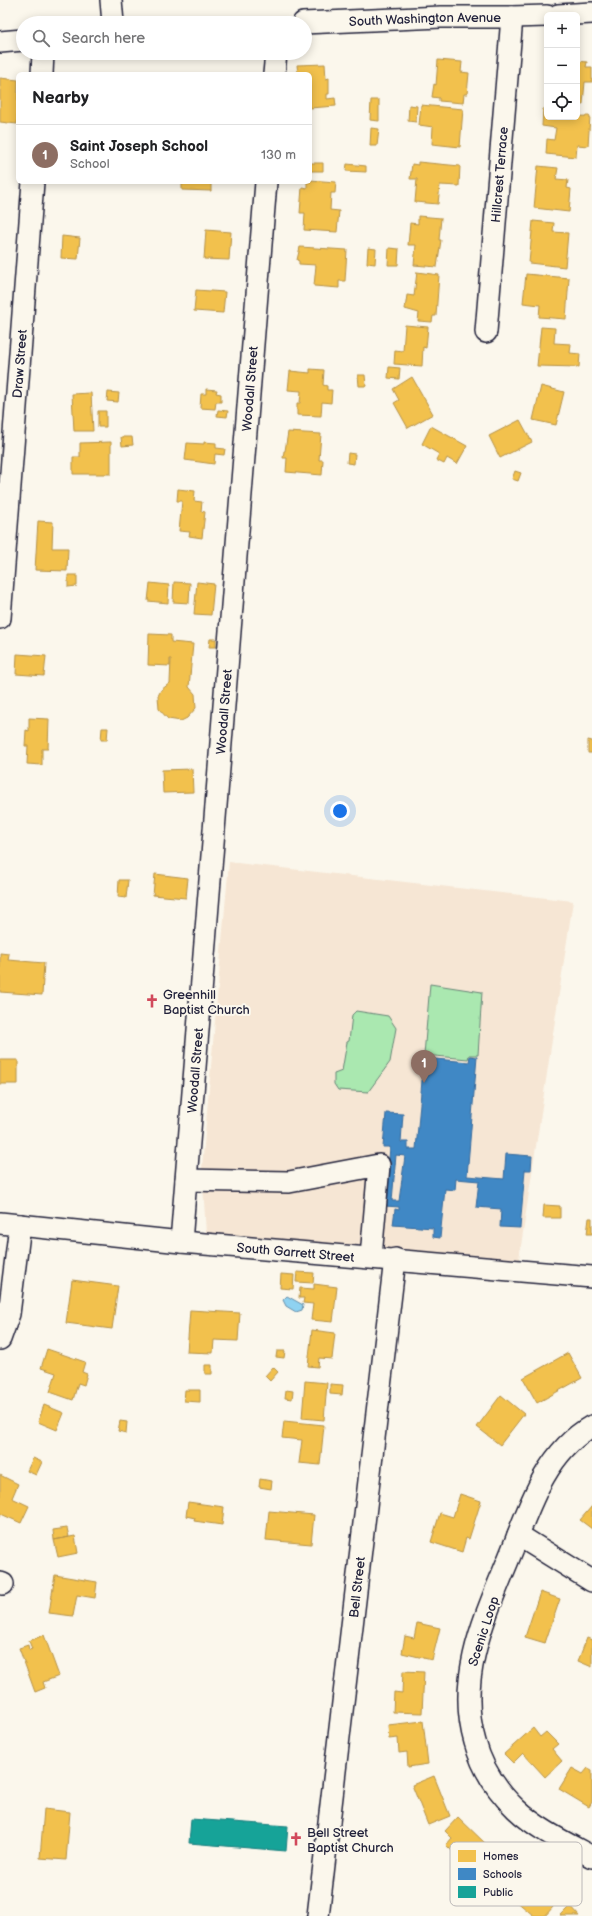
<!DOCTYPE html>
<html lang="en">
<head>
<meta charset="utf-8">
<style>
	:root { --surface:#fff; --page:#f6f6f6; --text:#202124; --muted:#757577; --line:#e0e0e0; --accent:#ea580c }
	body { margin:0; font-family:"Balsamiq Sans",sans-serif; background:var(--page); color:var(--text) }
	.controls { position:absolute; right:12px; top:12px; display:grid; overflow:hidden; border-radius:6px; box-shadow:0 2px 10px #0003 }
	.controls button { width:36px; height:36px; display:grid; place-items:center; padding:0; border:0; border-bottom:1px solid var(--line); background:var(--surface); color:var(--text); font:20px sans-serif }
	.you { position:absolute; left:340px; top:811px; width:14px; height:14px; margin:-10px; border:3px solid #fff; border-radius:50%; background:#1a73e8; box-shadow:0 0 0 6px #1a73e833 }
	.badge { display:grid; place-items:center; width:26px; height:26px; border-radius:50%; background:var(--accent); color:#fff; font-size:13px; font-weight:700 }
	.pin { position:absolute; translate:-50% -33px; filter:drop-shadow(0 1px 2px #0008) }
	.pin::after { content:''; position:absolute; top:21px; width:14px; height:12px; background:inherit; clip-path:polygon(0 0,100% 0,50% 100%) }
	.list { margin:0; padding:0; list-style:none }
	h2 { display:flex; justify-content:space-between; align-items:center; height:52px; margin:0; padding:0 16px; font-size:17px }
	h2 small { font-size:13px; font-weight:400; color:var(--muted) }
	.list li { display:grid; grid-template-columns:26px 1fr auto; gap:12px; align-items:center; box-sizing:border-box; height:60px; padding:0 16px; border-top:1px solid var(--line) }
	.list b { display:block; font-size:15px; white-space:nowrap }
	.list p { margin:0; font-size:13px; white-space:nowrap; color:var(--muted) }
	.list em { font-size:13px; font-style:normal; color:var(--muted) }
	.icon { flex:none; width:22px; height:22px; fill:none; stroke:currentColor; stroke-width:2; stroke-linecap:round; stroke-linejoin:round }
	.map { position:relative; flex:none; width:592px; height:1916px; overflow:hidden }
	.search { position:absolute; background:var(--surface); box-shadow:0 2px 10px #0003; left:16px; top:16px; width:296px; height:44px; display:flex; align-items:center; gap:10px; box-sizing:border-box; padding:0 14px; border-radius:22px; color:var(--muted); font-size:15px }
	.panel { position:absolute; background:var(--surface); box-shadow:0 2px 10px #0003; left:16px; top:72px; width:296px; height:112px; border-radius:6px }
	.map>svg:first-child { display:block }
	.built { fill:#f6e6d4 }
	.green { fill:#aae8b0; stroke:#668576 }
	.water { fill:#8fd2f1; stroke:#638ca8 }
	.homes { fill:#f2c14e; stroke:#b49148 }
	.schools { fill:#3f88c5; stroke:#36699c; fill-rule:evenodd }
	.public { fill:#17a398; stroke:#1a7c7c }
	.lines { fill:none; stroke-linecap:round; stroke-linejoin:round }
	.minor-casing { stroke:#22223b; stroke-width:24 }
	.minor { stroke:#fbf7ec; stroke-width:21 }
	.labels { text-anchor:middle; stroke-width:4; stroke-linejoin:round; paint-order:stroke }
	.street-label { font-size:13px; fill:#22223b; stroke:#fbf7ec }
	.poi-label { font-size:13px; fill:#22223b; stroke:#fbf7ec; text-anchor:start }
	.key { fill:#fbf7ec; stroke:#bab7b7; stroke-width:1 }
	.key-label { font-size:11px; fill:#22223b }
</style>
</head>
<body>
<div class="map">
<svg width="592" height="1916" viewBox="0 0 592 1916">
	<rect width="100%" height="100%" fill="#fbf7ec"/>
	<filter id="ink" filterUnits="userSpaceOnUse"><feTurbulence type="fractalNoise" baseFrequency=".025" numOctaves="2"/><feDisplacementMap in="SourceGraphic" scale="8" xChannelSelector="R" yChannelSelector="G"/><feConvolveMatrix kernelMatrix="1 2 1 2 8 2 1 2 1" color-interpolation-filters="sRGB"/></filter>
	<g filter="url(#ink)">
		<path class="built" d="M229 862 573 901 519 1259 206 1234 202 1168Z"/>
		<path class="green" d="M430 984 482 992 478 1055H469L468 1059 424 1055Z
			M356 1011 388 1016 396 1028 390 1062 368 1092 338 1090 334 1084V1074L342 1071 347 1042 349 1041 352 1015Z"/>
		<path class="water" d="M287 1296 303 1305 302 1310 296 1312 286 1306 283 1300Z"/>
		<path class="homes" d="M438 60 462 62 461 72 469 73 467 94H464L463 103 439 101V98L432 97 434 84 436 85Z
			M577 61 587 62 586 67H592V82H585L583 104 577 103Z
			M325 64 326 79 329 78V94H327V99L335 98 336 106 310 108V74H298L297 65Z
			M0 78 18 80 17 124 0 122Z
			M371 100H379V121L370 120Z
			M409 105 417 106 416 122 408 121Z
			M421 105 463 109 460 147 432 144 433 127 419 125Z
			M543 109H547V117L590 116 588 146 577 145 576 157 546 154 547 139 554 140 556 128 542 126Z
			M371 128 379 129 377 146H370Z
			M418 162 460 166 459 186 440 185 438 204 415 202 417 179H410L412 164 418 165Z
			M310 163H323V171H310Z
			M347 164 366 166V172L346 171Z
			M538 166 558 168 556 179 568 180 567 188 571 189 569 212 534 208Z
			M310 180 336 182 335 193H331L330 210 339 211 337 232 304 230 305 213H300L302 187 307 188V182H310Z
			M182 182H211V191L182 190Z
			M418 216 441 218 439 240H441L437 267 414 265 416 245H408L410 223 418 224Z
			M533 221 554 223 553 232 568 233 565 267 529 263Z
			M206 230 231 232 229 260 204 259Z
			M62 236 80 238 78 259 61 258Z
			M300 247 347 250 345 281H339V288L314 286 316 265 299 264V261L297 260Z
			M368 248 376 249 375 264 367 263Z
			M389 248 399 249 398 265H388Z
			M417 272 439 275 436 316H433L432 322 418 321 419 313 405 309 407 295 414 296Z
			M526 274 569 278 566 319 539 317 540 305 523 303Z
			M196 290 225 292 223 313 194 311Z
			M405 325 428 327 426 348 423 347 422 366 394 364 395 350 403 351Z
			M541 327 555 328 554 343 571 344 570 353 580 354 579 367 537 366Z
			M389 367 400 368 399 379 388 378Z
			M310 369 324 370 323 385 327 386V390H332L331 403 322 402 321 416 297 415V403H300L301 391 288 390 290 371 310 373Z
			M358 375H365L366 386H359Z
			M412 377 433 414 408 428 394 403 399 400 393 389Z
			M541 386 564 392 556 425 533 420Z
			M206 389 217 390 216 393 221 394V402H216L215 409 200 408 201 394H206Z
			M108 392 119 393 118 402 107 401Z
			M91 393 93 431H74L72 394Z
			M218 410 228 411 227 417 217 416Z
			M98 411H106V427H98Z
			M520 420 532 442 500 458 489 436Z
			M431 426 467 446 457 464 447 458 444 464 436 460 439 454 422 444Z
			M288 432 321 434 319 460H323L322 475 286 472 287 458H283L284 451H285Z
			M121 437H132L133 445 122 446Z
			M111 442V474H73V457H80V443Z
			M204 442 216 443V448L225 449 224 455 215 454 214 464 185 460 187 443 204 444Z
			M348 453 355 454 354 464 347 463Z
			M515 471 521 473 518 481 512 479Z
			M178 489 195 491 194 501 202 502 201 511 205 512 202 538 189 536 190 532 179 531 182 501H177Z
			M38 521 53 522 52 548H68L67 571 35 570Z
			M68 575H77V586L68 587Z
			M174 582 190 583 189 603 173 602Z
			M197 582 214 584 211 615 194 614Z
			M150 583 169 585 168 603 148 601Z
			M149 634 171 635V642L193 644 189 687 195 694 196 708 187 718 181 721 168 719 159 709 158 696 161 690 170 683 171 659H170V666L148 665Z
			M210 639H216V647H209Z
			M17 654 46 656 44 676 16 674Z
			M29 718 49 719 48 749H42V765L27 764 28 746H25L26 730 29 731Z
			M102 728H108L107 740H101Z
			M588 740 592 741V753H588Z
			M192 769 193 792 163 793 162 770Z
			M155 874 188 878 186 898 153 895Z
			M119 880H128L126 898 118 897Z
			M0 953 9 954 8 960 44 963 42 995 0 992Z
			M0 1060H18V1084H0Z
			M544 1205 560 1206V1218H543Z
			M589 1218H592V1234H587Z
			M297 1272 314 1273 313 1283 296 1282Z
			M281 1274 294 1275 293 1289 280 1288Z
			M72 1280 118 1286 112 1329 66 1323Z
			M314 1284 337 1287 333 1322 311 1320 313 1304 303 1303 304 1298H299L300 1288 314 1289Z
			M190 1310 240 1313 238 1341 214 1340 213 1353 187 1352Z
			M312 1330 335 1333 332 1359 319 1358 318 1367 308 1366Z
			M47 1349 85 1362 82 1372 87 1374 84 1385 78 1383 73 1400 50 1392 56 1373 41 1368Z
			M277 1351H285L284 1358 276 1357Z
			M568 1353 582 1378 537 1403 523 1378Z
			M205 1365H212V1374H205Z
			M273 1367 278 1372 270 1381 265 1376Z
			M305 1381 327 1383 324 1420 302 1418Z
			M330 1384 343 1385 342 1395 330 1394Z
			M185 1390H200V1402L184 1401Z
			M286 1390 293 1391 292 1399 285 1398Z
			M501 1395 524 1414 500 1445 477 1427Z
			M44 1405 64 1413 57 1430 38 1422Z
			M120 1421 127 1422 126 1433 118 1431Z
			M284 1421 324 1425 320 1465 299 1463 302 1440 282 1438Z
			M33 1458 42 1462 36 1475 27 1471Z
			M0 1475 18 1484 12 1498 29 1506 21 1523 1 1514 0 1517Z
			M260 1479 272 1481 271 1489 259 1487Z
			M460 1494 481 1501 469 1539 466 1538 462 1552 431 1542 440 1513 453 1517Z
			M188 1502 224 1507 222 1525 194 1521 195 1518 186 1516Z
			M592 1506V1529L580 1520Z
			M269 1511 314 1515 311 1544 266 1540Z
			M67 1528 69 1537 54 1540 53 1530Z
			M75 1536 78 1553 58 1557 54 1540Z
			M55 1575 97 1582 95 1598 77 1595 73 1616 49 1613Z
			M540 1592 560 1599 545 1643 525 1637Z
			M417 1623 440 1628 432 1660 402 1653 405 1636 414 1638Z
			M44 1635 59 1676 43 1682 45 1688 35 1692 19 1648 28 1645 29 1650 32 1649 29 1641Z
			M587 1638 592 1640V1667L578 1661Z
			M403 1671 424 1672 422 1713 393 1712 394 1692 402 1693Z
			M423 1721 428 1764 408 1767 407 1752 399 1753 398 1738 389 1739 388 1725Z
			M533 1728 540 1737 546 1732 558 1744 552 1749 562 1761 545 1777 523 1753 513 1763 504 1754Z
			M572 1768 583 1774 588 1768 592 1770V1802L589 1807 559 1789Z
			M434 1776 450 1816 428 1825 412 1785Z
			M44 1809 70 1812 66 1860 40 1858Z
			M458 1817 488 1846 473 1862 460 1849 455 1854 446 1845 452 1838 445 1831Z
			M527 1885 553 1907 545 1916H534L515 1900Z
			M570 1906 579 1916H560Z"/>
		<path class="schools" d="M470 1056 477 1057 467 1176 504 1179 506 1154 532 1156 531 1170H525L520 1228 500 1227 501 1209 476 1207 479 1181 456 1179 455 1190 445 1189 440 1238 433 1237V1228L393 1225 395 1209 399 1210V1207L385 1206 390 1147H383L386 1113 403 1114 401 1142H408V1149H416L424 1058 469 1062ZM396 1155 405 1156 399 1201H392Z"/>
		<path class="public" d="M191 1819 288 1826 286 1851 189 1843Z"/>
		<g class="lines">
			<g class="minor-casing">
				<g id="minor">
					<path d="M111 0 113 23"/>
					<path d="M558 15 592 13"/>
					<path id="s1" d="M303 23 441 17H512L547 16"/>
					<path d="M0 42 23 40"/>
					<path d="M42 74 43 53"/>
					<path d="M274 74 276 53"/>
					<path id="s2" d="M486 332 512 17"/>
					<path id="s3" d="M0 618 33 182"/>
					<path d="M186 1180 289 1182 379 1165 371 1257"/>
					<path id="s4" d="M0 1223 181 1242 592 1277"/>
					<path id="s5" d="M181 1242 266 182"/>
					<path d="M0 1339 9 1314 20 1225"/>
					<path d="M592 1426C548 1451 530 1503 513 1548 488 1611 455 1674 475 1742 482 1768 496 1790 516 1809 537 1829 566 1843 592 1857"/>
					<path d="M518 1535 592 1581"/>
					<path d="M0 1583 3 1584"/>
					<path id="s6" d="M318 1916 395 1259"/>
				</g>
			</g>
			<use href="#minor" class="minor"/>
		</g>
	</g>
	<defs>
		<g id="church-bare" transform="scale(1.08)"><path d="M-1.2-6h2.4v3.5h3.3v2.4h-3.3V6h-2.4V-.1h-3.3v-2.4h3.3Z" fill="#d1495b" stroke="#fbf7ec" stroke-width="2.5" paint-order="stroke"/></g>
	</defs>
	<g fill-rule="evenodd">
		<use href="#church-bare" x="152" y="1001"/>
		<use href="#church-bare" x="296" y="1839"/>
	</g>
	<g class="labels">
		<g class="street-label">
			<text dy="5" stroke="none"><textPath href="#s1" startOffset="122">South Washington Avenue</textPath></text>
			<text dy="5" stroke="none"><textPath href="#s2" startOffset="158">Hillcrest Terrace</textPath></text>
			<text dy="5" stroke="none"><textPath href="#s3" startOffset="255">Draw Street</textPath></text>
			<text dy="5" stroke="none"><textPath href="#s5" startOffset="856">Woodall Street</textPath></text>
			<text dy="5" stroke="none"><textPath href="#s5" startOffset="532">Woodall Street</textPath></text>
			<text dy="5" stroke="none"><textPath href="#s5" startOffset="172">Woodall Street</textPath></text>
			<text dy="5" stroke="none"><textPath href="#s4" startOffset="297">South Garrett Street</textPath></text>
			<text dy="5" stroke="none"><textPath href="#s6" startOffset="331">Bell Street</textPath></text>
			<text transform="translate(483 1631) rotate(-72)" y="5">Scenic Loop</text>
		</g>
		<g class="poi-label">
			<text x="163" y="999">Greenhill<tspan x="163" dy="15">Baptist Church</tspan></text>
			<text x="307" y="1837">Bell Street<tspan x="307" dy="15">Baptist Church</tspan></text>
		</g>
	</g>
	<rect x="450" y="1842" width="132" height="64" rx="6" class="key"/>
	<rect x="458" y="1850" width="18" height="12" fill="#f2c14e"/>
	<rect x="458" y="1868" width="18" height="12" fill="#3f88c5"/>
	<rect x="458" y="1886" width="18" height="12" fill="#17a398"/>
	<g class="key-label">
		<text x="483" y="1860">Homes</text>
		<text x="483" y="1878">Schools</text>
		<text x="483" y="1896">Public</text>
	</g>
</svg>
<div class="controls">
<button>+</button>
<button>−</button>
<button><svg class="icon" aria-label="locate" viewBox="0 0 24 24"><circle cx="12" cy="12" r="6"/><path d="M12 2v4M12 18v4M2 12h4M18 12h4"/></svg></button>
</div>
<div class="you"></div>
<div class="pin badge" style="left:424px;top:1083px;background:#8d6e63">1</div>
<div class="search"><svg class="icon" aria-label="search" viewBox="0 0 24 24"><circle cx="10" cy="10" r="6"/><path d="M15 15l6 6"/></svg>Search here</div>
<section class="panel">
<h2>Nearby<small></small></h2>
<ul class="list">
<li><span class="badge" style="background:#8d6e63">1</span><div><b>Saint Joseph School</b><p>School</p></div><em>130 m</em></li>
</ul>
</section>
</div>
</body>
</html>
